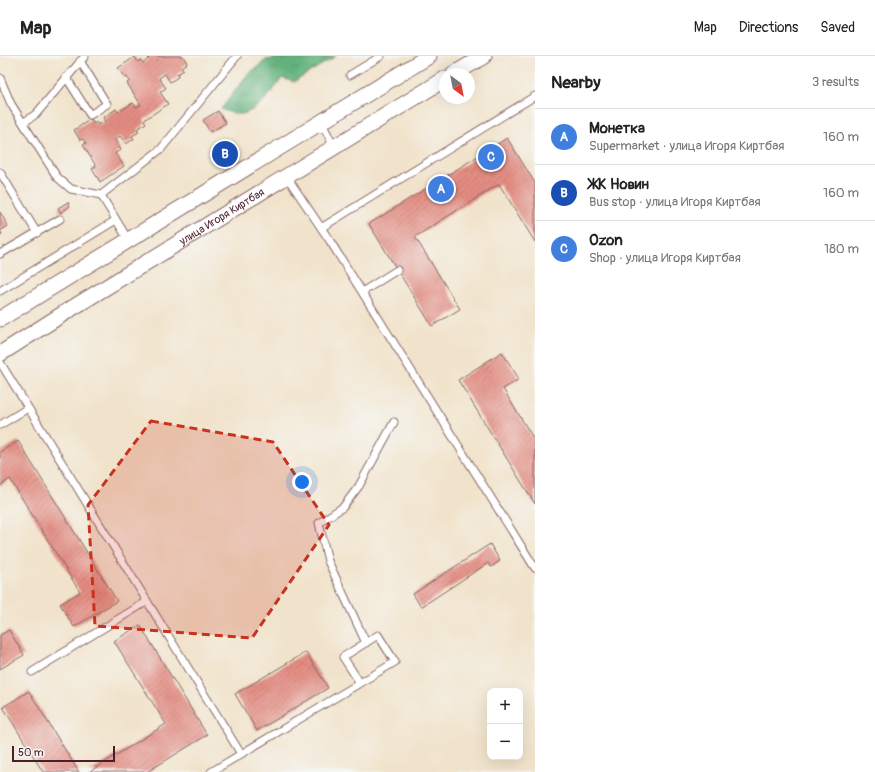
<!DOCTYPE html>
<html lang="en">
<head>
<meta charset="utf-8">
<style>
	:root { --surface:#fff; --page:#f2f2f2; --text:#222; --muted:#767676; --line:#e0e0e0; --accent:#c8321e }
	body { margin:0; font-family:Pangolin,sans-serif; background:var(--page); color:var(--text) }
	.controls { position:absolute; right:12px; bottom:12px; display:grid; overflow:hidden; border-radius:8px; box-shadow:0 4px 16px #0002 }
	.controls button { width:36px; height:36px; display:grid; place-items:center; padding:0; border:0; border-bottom:1px solid var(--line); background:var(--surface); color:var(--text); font:20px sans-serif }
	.compass { position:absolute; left:439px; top:12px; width:36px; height:36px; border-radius:50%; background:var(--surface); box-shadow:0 4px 16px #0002; rotate:148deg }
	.scale { position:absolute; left:12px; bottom:10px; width:103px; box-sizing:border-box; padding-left:4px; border:2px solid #4a1f2b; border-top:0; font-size:11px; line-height:14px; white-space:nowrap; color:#4a1f2b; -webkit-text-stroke:3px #f6f6f2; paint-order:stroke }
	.you { position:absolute; left:302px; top:426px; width:14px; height:14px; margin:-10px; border:3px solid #fff; border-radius:50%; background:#1a73e8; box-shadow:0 0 0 6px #1a73e833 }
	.badge { display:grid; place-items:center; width:26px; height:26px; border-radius:50%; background:var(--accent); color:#fff; font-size:13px; font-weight:700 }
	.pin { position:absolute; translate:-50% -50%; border:2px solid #fff; box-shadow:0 1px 4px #0006 }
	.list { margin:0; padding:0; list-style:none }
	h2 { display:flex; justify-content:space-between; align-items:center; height:52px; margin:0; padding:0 16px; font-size:17px }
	h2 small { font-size:13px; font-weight:400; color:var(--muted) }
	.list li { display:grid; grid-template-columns:26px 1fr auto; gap:12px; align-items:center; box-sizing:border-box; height:56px; padding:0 16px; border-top:1px solid var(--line) }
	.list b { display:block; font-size:15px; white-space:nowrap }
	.list p { margin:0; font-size:13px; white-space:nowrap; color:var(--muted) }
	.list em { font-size:13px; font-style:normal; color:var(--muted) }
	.map { position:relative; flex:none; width:535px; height:716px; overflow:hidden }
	header { display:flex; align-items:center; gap:24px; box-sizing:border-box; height:56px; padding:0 20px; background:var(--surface); border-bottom:1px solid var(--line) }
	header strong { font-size:19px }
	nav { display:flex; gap:22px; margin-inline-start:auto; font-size:14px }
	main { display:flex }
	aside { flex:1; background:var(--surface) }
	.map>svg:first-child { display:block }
	.forest { fill:url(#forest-crowns); stroke:#566854 }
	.building { fill:url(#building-hatch) }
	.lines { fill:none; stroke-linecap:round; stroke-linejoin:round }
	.service-casing { stroke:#846463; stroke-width:9 }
	.minor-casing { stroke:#846463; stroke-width:17 }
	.service { stroke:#fff; stroke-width:7 }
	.minor { stroke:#fff; stroke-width:15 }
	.marked { fill:#c8321e; fill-opacity:0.2; stroke:#c8321e; stroke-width:3; stroke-dasharray:8 5; stroke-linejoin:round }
	.labels { text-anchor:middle; stroke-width:3; stroke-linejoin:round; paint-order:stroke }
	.street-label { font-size:11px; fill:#4a1f2b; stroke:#f6f6f2 }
</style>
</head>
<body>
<header>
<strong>Map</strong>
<nav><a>Map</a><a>Directions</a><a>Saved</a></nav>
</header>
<main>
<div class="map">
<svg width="535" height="716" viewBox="0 0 535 716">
	<defs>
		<pattern id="forest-crowns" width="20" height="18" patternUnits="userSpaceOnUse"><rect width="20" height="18" fill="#63b27d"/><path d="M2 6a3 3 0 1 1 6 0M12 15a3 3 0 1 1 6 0" fill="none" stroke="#549067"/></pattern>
		<pattern id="building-hatch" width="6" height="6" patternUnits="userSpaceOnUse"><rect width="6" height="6" fill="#e48d83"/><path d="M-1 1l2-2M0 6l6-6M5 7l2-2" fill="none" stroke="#bb736b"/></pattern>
	</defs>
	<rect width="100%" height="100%" fill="#f6f6f2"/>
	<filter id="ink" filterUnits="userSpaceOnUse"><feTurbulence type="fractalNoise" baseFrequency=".025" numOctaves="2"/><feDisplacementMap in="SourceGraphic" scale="8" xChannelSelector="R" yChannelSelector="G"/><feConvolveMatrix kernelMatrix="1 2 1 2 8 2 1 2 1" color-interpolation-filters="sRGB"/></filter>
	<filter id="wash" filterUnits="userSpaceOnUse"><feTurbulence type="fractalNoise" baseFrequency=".012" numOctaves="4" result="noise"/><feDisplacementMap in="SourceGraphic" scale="16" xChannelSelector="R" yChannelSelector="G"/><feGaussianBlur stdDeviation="0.9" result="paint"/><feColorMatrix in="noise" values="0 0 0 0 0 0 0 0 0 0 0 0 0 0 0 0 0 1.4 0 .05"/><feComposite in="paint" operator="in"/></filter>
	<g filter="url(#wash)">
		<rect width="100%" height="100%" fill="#f1e3cb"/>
		<path class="forest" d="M288 0H336L294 26 282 22C274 34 260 52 246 57 238 60 229 56 221 53L247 19 266 4Z"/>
		<g id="blocks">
			<path class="building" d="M147 0H183L187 7 181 11 184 14 177 18 178 21 170 26 165 18 159 22 166 32 160 36 168 48 144 64 146 67 137 73 139 76 132 80 134 83 126 88 120 80 115 84 121 94 115 97 124 110 100 126 92 113 96 110 83 89 86 87 83 83 80 84 74 74 91 63 94 68 97 66 98 69 105 65 103 62 116 53 118 56 133 47 136 51 141 49 127 27 130 25 127 21 125 22 118 12 135 1 138 6 141 4 143 7 149 3Z
				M218 55 226 67 210 76 203 64Z
				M507 82 535 127V186L499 128 415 181 460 253 432 270 369 168Z
				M68 146 70 150 61 157 58 152Z
				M0 156 8 170 0 175 2 178 0 179Z
				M502 296 519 323 503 333 535 385V448L458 324Z
				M18 385 117 545 74 571 60 548 80 536 10 423 0 430V396Z
				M490 488 500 505 491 511 488 507 421 551 413 538Z
				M140 569 207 679 147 716H89L166 668 114 585Z
				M9 574 24 599 0 613V579Z
				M306 596 328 632 257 675 235 638Z
				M29 635 54 676 79 716H43L3 651Z"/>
		</g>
	</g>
	<g filter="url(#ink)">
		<use href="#blocks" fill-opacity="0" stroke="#846463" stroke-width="1"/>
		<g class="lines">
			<g class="service-casing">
				<path id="service" d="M85 0 36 58 23 67 57 121 71 133 101 139 129 185
					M350 19 381 0
					M66 21 90 59 107 48 80 5
					M0 22 11 48 23 67
					M315 72 325 73 331 85 332 92
					M0 116 37 177
					M287 121 330 185 535 512
					M101 139 161 93 237 0
					M321 172 535 40
					M0 198 60 163
					M0 235 116 164
					M362 236 397 214
					M0 306 241 698
					M0 369 28 352
					M366 587 328 505 319 467 343 451 359 430 394 366
					M32 616 146 546
					M211 716C272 679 334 643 395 606L378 579 343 601 360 627"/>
			</g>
			<g class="minor-casing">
				<g id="minor">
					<path d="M454 18 484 0"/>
					<path d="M0 263 429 0"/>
					<path id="s1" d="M0 298 69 254 445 23"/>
				</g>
			</g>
			<use href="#service" class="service"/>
			<use href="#minor" class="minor"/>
		</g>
	</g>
	<path class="marked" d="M151 365 273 386 329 469 252 582 95 570 88 449Z"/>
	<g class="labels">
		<g class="street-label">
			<text dy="4" stroke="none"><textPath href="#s1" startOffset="261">улица Игоря Киртбая</textPath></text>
		</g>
	</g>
</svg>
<div class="controls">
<button>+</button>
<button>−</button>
</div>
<svg class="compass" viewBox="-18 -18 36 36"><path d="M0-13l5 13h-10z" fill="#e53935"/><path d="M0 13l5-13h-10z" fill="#767676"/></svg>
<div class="scale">50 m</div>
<div class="you"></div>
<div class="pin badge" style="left:441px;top:133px;background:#3f7fe0">A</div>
<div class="pin badge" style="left:225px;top:98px;background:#1a4fb4">B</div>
<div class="pin badge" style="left:491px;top:101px;background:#3f7fe0">C</div>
</div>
<aside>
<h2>Nearby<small>3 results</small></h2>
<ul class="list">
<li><span class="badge" style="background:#3f7fe0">A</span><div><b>Монетка</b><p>Supermarket · улица Игоря Киртбая</p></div><em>160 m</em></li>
<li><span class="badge" style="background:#1a4fb4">B</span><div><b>ЖК Новин</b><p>Bus stop · улица Игоря Киртбая</p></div><em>160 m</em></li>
<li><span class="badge" style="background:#3f7fe0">C</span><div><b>Ozon</b><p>Shop · улица Игоря Киртбая</p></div><em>180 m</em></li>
</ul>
</aside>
</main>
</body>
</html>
